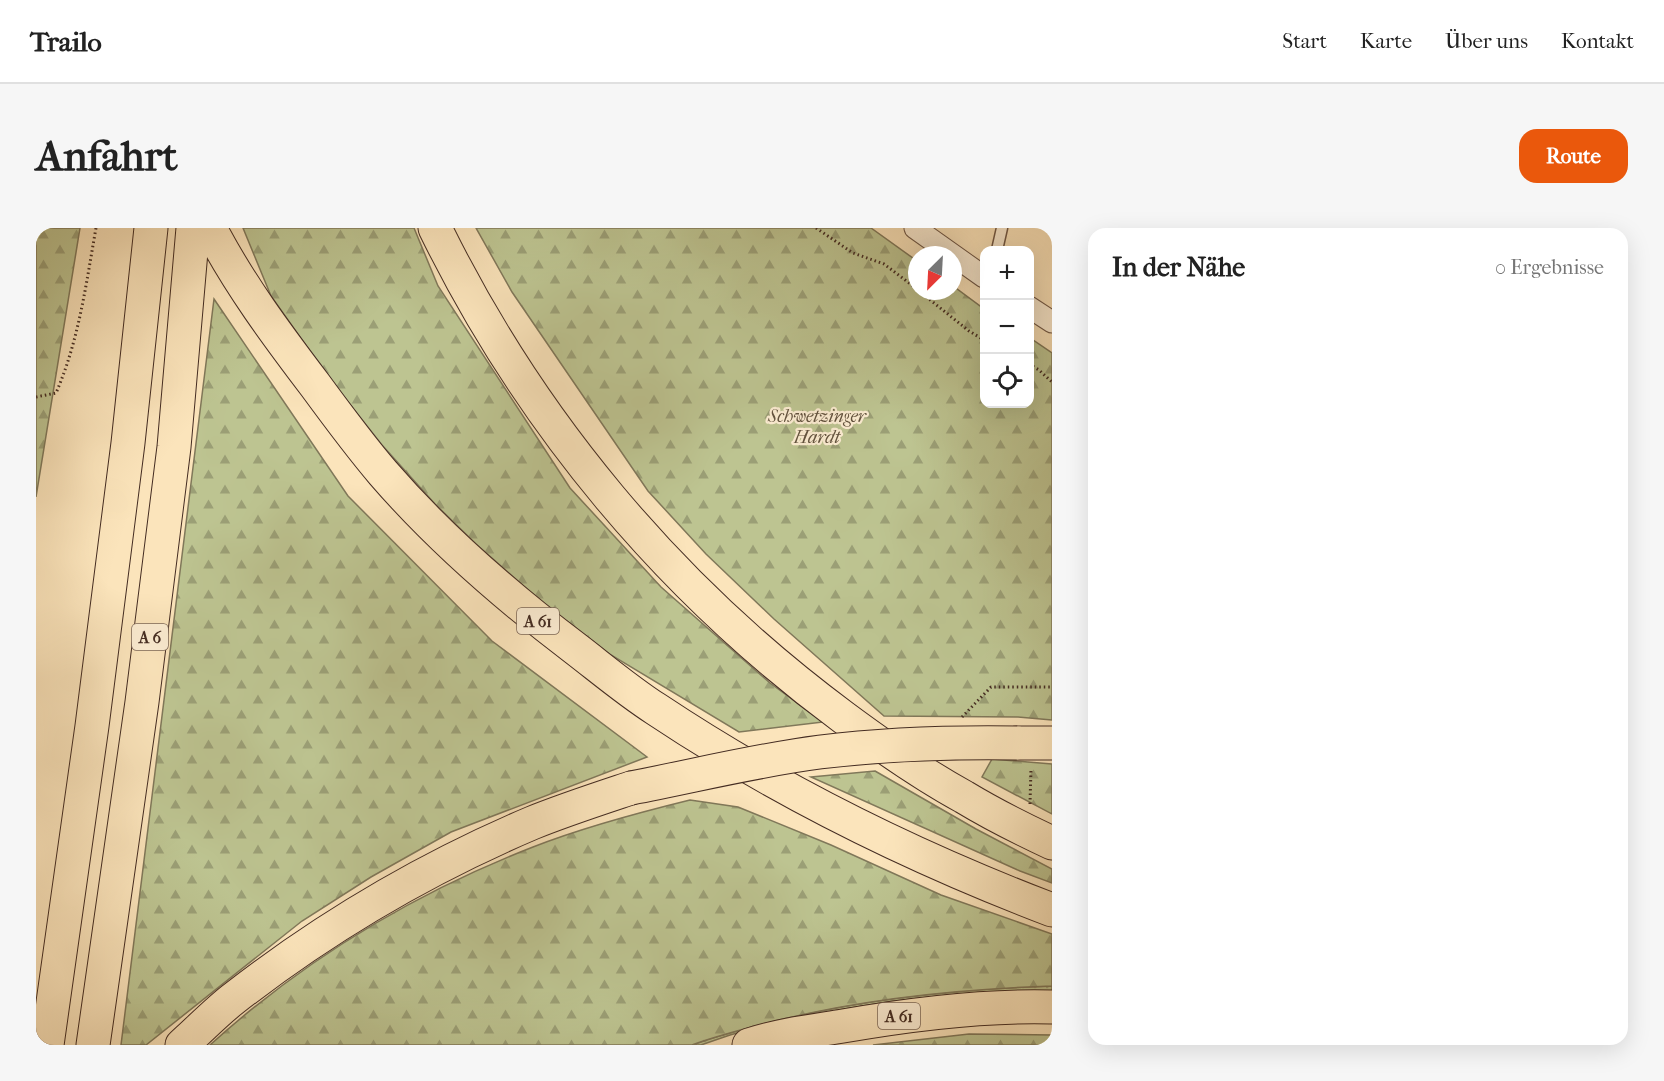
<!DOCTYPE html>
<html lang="de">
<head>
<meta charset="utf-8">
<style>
	:root { --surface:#fff; --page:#f6f6f6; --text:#222; --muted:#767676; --line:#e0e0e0; --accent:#ea580c }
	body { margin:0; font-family:"IM FELL French Canon",serif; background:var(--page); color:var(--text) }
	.controls { position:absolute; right:18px; top:18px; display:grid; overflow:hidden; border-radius:12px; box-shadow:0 6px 24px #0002 }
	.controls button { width:54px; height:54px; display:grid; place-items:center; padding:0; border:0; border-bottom:2px solid var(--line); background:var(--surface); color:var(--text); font:30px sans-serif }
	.compass { position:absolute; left:872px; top:18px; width:54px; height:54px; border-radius:50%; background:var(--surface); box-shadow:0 6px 24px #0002; rotate:204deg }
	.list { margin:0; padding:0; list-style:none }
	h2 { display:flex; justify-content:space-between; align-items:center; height:78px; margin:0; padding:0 24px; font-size:26px }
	h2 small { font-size:20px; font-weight:400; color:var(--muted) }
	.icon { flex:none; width:33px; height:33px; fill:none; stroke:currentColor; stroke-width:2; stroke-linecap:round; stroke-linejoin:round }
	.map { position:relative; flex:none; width:1016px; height:817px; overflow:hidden; border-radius:18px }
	header { display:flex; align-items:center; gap:36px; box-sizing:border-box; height:84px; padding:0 30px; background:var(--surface); border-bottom:2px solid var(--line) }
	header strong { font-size:28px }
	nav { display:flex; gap:33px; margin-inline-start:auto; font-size:21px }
	.intro { display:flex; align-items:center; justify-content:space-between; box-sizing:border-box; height:144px; padding:0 36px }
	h1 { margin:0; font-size:42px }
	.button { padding:15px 27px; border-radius:18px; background:var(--accent); color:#fff; font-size:21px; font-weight:700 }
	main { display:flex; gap:36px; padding:0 36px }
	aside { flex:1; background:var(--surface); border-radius:18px; box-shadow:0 6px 24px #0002 }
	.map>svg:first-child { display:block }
	.grass { fill:url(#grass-dots); stroke:#80785a; stroke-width:1.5 }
	.forest { fill:url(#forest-firs); stroke:#80785a; stroke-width:1.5 }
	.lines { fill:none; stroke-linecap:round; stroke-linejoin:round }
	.service-casing { stroke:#725a48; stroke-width:13 }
	.minor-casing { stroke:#725a48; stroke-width:23 }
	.motorway-casing { stroke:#442c22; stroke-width:35 }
	.path { stroke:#442c22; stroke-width:3; stroke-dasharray:1.5 3; stroke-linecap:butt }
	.service { stroke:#fcedd3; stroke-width:10 }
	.minor { stroke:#fcedd3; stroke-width:21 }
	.motorway { stroke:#fbe4bb; stroke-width:33 }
	.motorway-bridge-casing { stroke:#442c22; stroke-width:35; stroke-linecap:butt }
	.motorway-bridge { stroke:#fbe4bb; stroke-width:33 }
	.labels { text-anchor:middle; stroke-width:4.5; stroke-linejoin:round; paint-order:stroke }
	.shield { fill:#fcedd3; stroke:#7b6657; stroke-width:1.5 }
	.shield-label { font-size:16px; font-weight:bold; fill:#442c22 }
	.park-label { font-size:18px; font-style:italic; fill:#62523e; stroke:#fcedd3 }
</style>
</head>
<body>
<header>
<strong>Trailo</strong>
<nav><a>Start</a><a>Karte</a><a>Über uns</a><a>Kontakt</a></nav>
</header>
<div class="intro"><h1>Anfahrt</h1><a class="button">Route</a></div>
<main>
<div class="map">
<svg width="1016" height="817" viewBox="0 0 1016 817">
	<defs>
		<pattern id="grass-dots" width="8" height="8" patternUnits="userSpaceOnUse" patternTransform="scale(1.5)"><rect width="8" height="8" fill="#bdc491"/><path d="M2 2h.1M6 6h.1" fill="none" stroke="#9b9f76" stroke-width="1.8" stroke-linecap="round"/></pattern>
		<pattern id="forest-firs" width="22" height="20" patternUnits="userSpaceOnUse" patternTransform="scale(1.5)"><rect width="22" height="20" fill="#bdc491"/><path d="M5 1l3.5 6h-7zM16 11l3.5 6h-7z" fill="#9b9f76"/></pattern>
	</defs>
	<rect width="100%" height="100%" fill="#fbe4bb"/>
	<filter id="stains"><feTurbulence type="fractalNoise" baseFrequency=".00333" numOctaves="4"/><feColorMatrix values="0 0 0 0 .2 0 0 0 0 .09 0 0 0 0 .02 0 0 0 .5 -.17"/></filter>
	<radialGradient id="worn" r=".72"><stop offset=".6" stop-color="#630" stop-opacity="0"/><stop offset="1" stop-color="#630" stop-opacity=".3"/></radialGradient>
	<path class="grass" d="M1016 758V763L925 766 857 773 760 789 694 807 665 817H656C680 808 705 802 731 795 824 771 920 761 1016 758Z"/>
	<path class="forest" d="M0 0H44L0 269Z
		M207 0H378L402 58 534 260 625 359 734 455 787 494 703 504 575 427 507 375 440 316 399 276 346 217 290 146 235 68Z
		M440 0H835L881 33V63H917V58L948 81V176H993L994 110 1016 125V492L982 489 848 488 738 391 670 326 612 263 476 64Z
		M178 71 312 268 456 413 611 529 415 604 335 649 266 693 110 817H85Z
		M956 531 1016 536V586L946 549Z
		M839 543 940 601 1016 641V655L984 643 775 549Z
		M654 572 702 579 795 617 905 667 1016 706V758C920 761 824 771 731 795 705 802 680 808 656 817H174C268 732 379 665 497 619 548 599 601 585 654 572Z
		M933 806 1016 807V817H837Z"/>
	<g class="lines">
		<g class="service-casing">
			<path id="service" d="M961 22 966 0"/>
		</g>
		<g class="minor-casing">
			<path id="minor" d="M879 0 948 49
				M993 79 1016 94"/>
		</g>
		<g class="motorway-casing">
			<path id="motorway" d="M174 0C203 56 241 107 279 157 301 187 323 217 347 245 404 311 470 368 540 421 566 441 592 463 620 481 743 563 877 629 1016 682
				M399 0C494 194 633 360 807 489 846 518 886 546 928 569 956 586 986 601 1016 615
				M981 515H1016
				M11 817 56 498 92 215 115 0
				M57 817 106 474 138 219 157 0
				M146 817C163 802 179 785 197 771 288 700 390 640 496 595 528 582 562 571 595 560
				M713 817C743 807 776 803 807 798 876 786 946 777 1016 779"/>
		</g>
		<path class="path" d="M780 0 817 25 848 36 881 61
			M883 63 933 103 948 112
			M993 136 1003 142 1016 154
			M0 169 20 165C43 112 50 56 60 0
			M926 489 955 459H1016
			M994 576 995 540"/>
		<use href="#service" class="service"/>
		<use href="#minor" class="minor"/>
		<use href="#motorway" class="motorway"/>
		<g class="motorway-bridge-casing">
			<path id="motorway-bridge" d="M595 560C658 548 721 532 784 524 850 516 915 514 981 515"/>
		</g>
		<use href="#motorway-bridge" class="motorway-bridge"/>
	</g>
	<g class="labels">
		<g class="shield">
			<rect x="481" y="380" width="42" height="26" rx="4.5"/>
			<rect x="96" y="396" width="36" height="26" rx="4.5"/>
			<rect x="842" y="775" width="42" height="26" rx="4.5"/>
		</g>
		<g class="shield-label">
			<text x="502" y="399">A 61</text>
			<text x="114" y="415">A 6</text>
			<text x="863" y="794">A 61</text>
		</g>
		<g class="park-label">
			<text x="781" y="194">Schwetzinger<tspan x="781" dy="21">Hardt</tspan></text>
		</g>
	</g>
	<rect width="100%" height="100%" filter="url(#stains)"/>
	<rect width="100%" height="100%" fill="url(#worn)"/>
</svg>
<div class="controls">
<button>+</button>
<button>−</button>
<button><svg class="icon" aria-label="locate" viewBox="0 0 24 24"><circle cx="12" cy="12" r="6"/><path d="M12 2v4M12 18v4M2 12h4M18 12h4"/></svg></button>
</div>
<svg class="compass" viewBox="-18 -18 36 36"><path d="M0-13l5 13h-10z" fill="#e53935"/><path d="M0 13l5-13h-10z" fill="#767676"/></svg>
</div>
<aside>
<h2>In der Nähe<small>0 Ergebnisse</small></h2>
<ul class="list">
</ul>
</aside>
</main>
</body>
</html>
